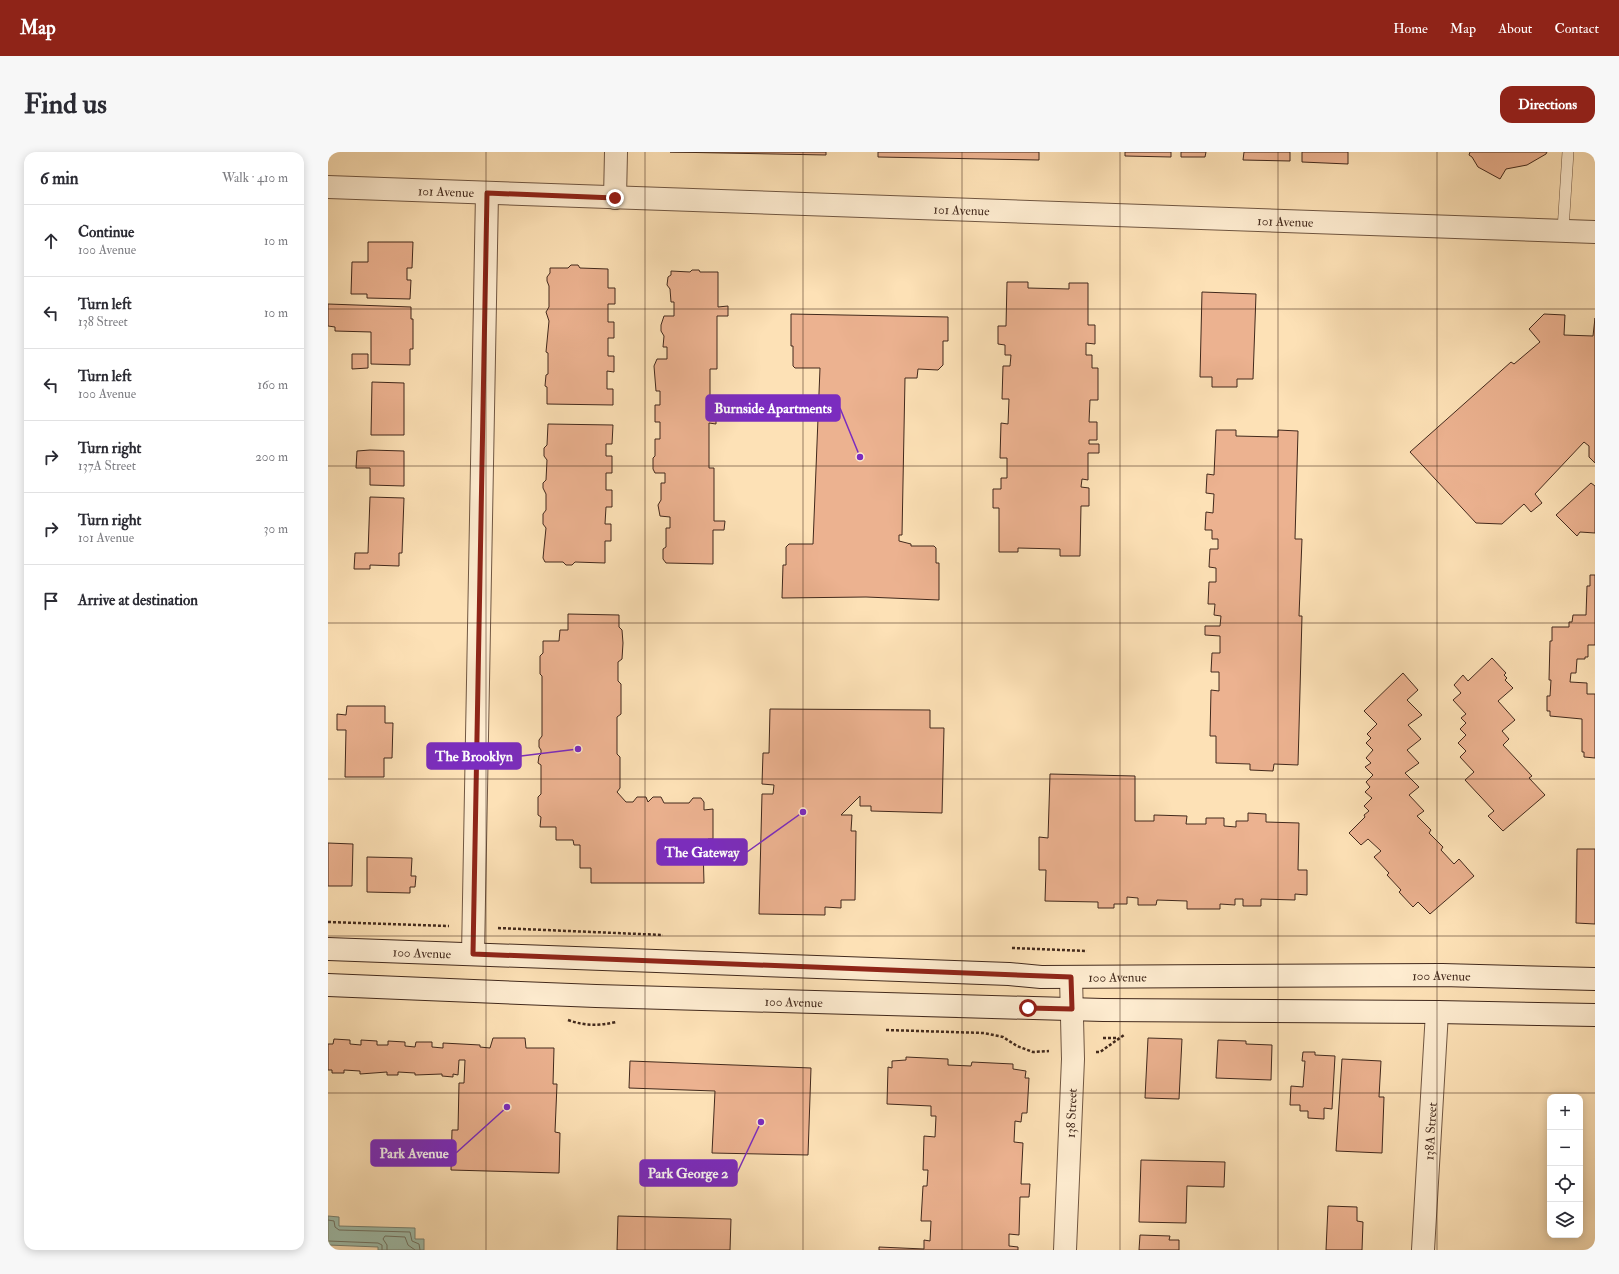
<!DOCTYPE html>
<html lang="en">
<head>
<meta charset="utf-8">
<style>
	:root { --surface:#fff; --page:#f7f7f7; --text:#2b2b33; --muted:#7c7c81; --line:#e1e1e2; --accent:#8f2418 }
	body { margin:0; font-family:"IM FELL Double Pica",serif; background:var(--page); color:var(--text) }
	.controls { position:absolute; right:12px; bottom:12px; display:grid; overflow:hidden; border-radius:8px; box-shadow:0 2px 10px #0003 }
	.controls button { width:36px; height:36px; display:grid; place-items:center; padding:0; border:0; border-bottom:1px solid var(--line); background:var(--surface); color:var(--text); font:20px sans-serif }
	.stop { position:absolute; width:12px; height:12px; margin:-9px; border:3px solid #8f2418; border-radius:50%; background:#fff }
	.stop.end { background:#8f2418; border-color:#fff; box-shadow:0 1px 4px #0008 }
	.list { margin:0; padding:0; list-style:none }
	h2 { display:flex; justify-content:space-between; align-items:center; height:52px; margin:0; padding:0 16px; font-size:17px }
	h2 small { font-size:13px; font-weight:400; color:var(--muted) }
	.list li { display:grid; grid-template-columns:26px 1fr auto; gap:12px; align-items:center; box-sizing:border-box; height:72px; padding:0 16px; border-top:1px solid var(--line) }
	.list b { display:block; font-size:15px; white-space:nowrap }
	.list p { margin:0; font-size:13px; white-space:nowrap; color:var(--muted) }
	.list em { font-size:13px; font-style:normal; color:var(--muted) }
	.icon { flex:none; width:22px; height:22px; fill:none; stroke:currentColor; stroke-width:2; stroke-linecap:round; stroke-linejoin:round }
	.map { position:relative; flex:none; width:1267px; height:1098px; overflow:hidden; border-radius:12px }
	header { display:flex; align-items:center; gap:24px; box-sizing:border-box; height:56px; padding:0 20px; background:var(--accent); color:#fff }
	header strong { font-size:19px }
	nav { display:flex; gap:22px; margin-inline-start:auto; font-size:14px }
	.intro { display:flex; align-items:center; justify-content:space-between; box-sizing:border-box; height:96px; padding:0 24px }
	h1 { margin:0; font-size:28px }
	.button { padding:10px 18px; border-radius:12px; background:var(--accent); color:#fff; font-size:14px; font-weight:700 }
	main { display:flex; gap:24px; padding:0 24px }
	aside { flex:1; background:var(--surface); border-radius:12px; box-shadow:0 2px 10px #0003 }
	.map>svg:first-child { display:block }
	.water { fill:#a0beab; stroke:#7a8272 }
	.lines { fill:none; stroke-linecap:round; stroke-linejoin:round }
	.shore { stroke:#717464; stroke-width:1 }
	.building { fill:#ecb290; stroke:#42291c }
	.service-casing { stroke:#715742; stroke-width:12 }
	.minor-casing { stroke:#715742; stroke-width:24 }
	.secondary-casing { stroke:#42291c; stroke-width:24 }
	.path { stroke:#42291c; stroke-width:2.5; stroke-dasharray:3 2; stroke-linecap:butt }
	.service { stroke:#feecd0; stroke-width:11 }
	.minor { stroke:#feecd0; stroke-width:22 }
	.secondary { stroke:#feecd0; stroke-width:22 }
	.route { stroke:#8f2418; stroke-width:5 }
	.grid { fill:none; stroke:#42291c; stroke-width:1; stroke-opacity:0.55 }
	.labels { text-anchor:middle; stroke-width:4; stroke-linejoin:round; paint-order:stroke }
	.street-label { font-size:13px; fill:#42291c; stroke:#feecd0 }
	.leader { fill:none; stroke:#7b2cbf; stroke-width:1.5 }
	.callout-dot { fill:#7b2cbf; stroke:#feecd0; stroke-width:1.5 }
	.callout { fill:#7b2cbf; stroke:#7b2cbf; stroke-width:1.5 }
	.callout-label { font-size:14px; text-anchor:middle; font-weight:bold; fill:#fff }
</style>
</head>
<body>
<header>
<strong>Map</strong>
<nav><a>Home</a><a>Map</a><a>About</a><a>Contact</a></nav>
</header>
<div class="intro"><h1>Find us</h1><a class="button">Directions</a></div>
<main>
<aside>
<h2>6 min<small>Walk · 410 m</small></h2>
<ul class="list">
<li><svg class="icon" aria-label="ahead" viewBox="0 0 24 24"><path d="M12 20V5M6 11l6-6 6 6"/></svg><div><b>Continue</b><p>100 Avenue</p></div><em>10 m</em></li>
<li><svg class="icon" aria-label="left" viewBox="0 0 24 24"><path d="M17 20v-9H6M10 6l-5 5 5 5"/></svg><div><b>Turn left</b><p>138 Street</p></div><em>10 m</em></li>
<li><svg class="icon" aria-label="left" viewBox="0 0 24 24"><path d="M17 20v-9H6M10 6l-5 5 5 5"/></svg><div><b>Turn left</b><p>100 Avenue</p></div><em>160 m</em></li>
<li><svg class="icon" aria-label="right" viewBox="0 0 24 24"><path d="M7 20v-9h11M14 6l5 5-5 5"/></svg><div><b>Turn right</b><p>137A Street</p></div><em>200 m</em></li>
<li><svg class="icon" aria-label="right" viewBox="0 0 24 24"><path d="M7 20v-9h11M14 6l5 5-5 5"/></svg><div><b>Turn right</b><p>101 Avenue</p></div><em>30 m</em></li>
<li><svg class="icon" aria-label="arrive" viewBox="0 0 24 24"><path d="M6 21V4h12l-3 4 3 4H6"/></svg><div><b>Arrive at destination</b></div></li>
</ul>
</aside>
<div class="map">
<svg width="1267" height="1098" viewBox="0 0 1267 1098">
	<rect width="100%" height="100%" fill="#fde1b6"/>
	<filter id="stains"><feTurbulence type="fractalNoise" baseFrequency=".005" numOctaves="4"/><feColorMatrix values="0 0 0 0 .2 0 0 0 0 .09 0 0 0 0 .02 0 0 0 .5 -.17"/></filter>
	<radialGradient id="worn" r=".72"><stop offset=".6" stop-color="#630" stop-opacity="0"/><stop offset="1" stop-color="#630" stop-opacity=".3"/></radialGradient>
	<path class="water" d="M0 1064 11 1065V1074L87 1076V1087H96V1098H50V1095L0 1093Z"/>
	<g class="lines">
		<path class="shore" d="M0 1068 6 1069 7 1075 11 1078 82 1080 84 1089 91 1092 92 1098
			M0 1089 50 1091 54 1093V1098
			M59 1098V1093L55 1087 57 1084 77 1085 80 1093 87 1098"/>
	</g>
	<path class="building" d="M342 0H498V3Z
		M550 0H711V8L550 5Z
		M797 0H843V5L797 4Z
		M853 0H878L877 5H853Z
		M916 0H962V9L915 8Z
		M974 0H1020V12L974 10Z
		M1142 0H1219L1218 2 1199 13 1178 17 1172 27 1150 15 1144 5 1141 3Z
		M40 90H85L84 116H79V128H83L82 147 39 146V142H23L24 110H40Z
		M243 113H250L252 116 280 117V136H287V152H280V170H286V186H280V204H286V220L279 219V237H285V253L219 252V235L217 234 218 223 220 222V201L218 200 221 169 218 160 221 155V134L219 129V125L222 121V116H240Z
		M364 118H371L372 120H390V155L400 154V164H389V217H382V261H388V272L381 271V316H386V369H397L396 378H385V412L338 411 335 407V397L338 395V376H342V365L332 364 330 353 333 348V331H337V321H327L325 317V306L327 304V287H332V270H327V253H332V239H328L326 214 329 207H339V195H335L336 184 333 179V173L336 164H346V150H343L342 137 339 133 340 125 343 123V119L362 120Z
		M679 130H700V136L741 137V131H760V173H767V192L758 191V203H764V216H770V248H762L761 270H769V288H761V292H771V301H760V328L754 327 753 335 761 336V354H753L752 404H732V397L690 396V400H671V356H665V337H673V326H679V306H672L673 271 680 272 681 247H674L675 214H682L683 203H677V193L670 192V174H678Z
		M874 140 928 142 925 227H909V235H884V225H872Z
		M0 152 83 155V167H85V197H82V213L43 212V180L7 179V175L0 174Z
		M463 162 620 165V189H615V213L610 218 590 217 589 226H577L574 383H571V389L583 392V394H606L608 396V411H611V448L538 445 454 446 455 413H458V395L461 392H485L492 216H467L465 214V194H463Z
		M1216 162 1237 163 1236 183 1265 184 1267 166V311L1261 305V294L1256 290 1207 342 1214 351 1203 360 1196 352 1174 372 1148 371 1082 300 1183 210 1186 212 1212 190 1201 177Z
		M24 202H40V216L24 217Z
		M44 230 76 231V283H43Z
		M220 272 285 273 284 292H278V304H284V321H278V338H284V355H278L277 372H283V389H277V411L247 410 244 413H238L235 410H217L215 406 218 376 215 372V362L218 358V342L215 336V331L218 328 219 308 216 304V296L219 293Z
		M888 278H908V284L950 285V278L970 279 967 387H974L971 464H974L970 613 946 612 945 619 922 618V612L888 611V584H882L883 538 891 539V520H883L884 501H892V484L877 483V474H892L893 464 886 463 887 452H880L881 430H888V416L881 415 882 397H890V387H884V378H877L878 360 885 361 886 342 878 341 879 322 886 323Z
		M42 298 76 299V334L42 333V316H28L29 299Z
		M1263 331 1267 334V381L1252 380 1249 384 1228 363Z
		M42 345 76 346 74 401H71V414L42 413V417H26L27 401H40Z
		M1262 423H1267V493H1260V505H1257V507H1249L1248 521H1243L1242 530 1259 531V542H1267V606L1256 605V600H1254V567L1222 564V559H1219V544H1222L1223 528H1221L1222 489H1224V475H1241V470H1244L1245 463H1258L1259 434H1262Z
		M240 462 291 463V475L294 478 295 491 294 507 290 510V529L293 532V562L289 565V602L292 605V636L289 640 298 650H305L309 645H318L320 650 325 645H333L336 651H361L365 646H373L376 650V658L385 657V687H380V693H375L376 731H263V716H252V693H246L245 688H228V675H212L213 665 210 663V645L213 642V613L210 611 211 604 213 602V598L211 595V588L214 584V524L212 522V504L215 501V489H231L232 478H240Z
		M1164 506 1178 521 1176 523 1179 526 1177 528 1185 536 1170 549 1187 568 1174 579 1181 587 1175 593 1204 624 1201 626 1217 643 1175 679 1160 664 1166 659 1137 628 1146 620 1132 605 1138 599 1130 591 1138 583 1132 577 1138 571 1133 566 1138 562 1125 548 1133 541 1126 533 1135 523 1140 529Z
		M1075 521 1090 538 1079 548 1094 563 1080 573 1093 587 1079 598 1091 611 1077 621 1091 635 1081 643 1096 659 1089 664 1103 678 1101 681 1115 695 1113 698 1126 712 1131 707 1146 724 1102 762 1090 750 1085 755 1071 740 1073 738 1059 723 1061 721 1046 705 1053 699 1040 687 1033 693 1021 681 1037 665 1036 663 1041 659 1036 654 1044 646 1037 640 1042 635 1038 630 1045 623 1037 615 1043 611 1038 606 1045 598 1038 591 1043 586 1039 582 1049 572 1036 559Z
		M19 554H57V571H65L64 606H56V625H17L18 578H9V562L18 563Z
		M442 557 602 558V576H616L614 661 543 659V654H532V644L513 663H524L523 679H528L527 748H513V756L497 755V763L431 762 434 642H445L446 633 434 632 435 601H441Z
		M722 622 807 624V669H826V663L859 664 858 672H878V666H896V674L908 675V669H920V661L938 662V670L971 671 970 718H979V743L967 742V748L933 747V754H915V747H907V753L892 752V757H859V749L829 748 828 753H810V746L799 745V752H786V756H770V750L717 749 718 718H711V685L720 686Z
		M0 691 25 692 24 734H0Z
		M1249 697H1267V772L1248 771Z
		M39 705 84 706 83 724H88L87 735H82V741L39 740Z
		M165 886H197L198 896H226L225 932H229L227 980 232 981 231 1021 123 1018 124 978H130L131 931H136L137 908H131L130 923 125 922V925L114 924V922L87 923V921L70 920V923H59V920L32 922V919L16 918V921H4V918H0V892H5L6 887 22 888V892L33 893V888L49 889V893H60V889L77 890V894L87 895 88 890H104V895L115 896V891L152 893V895L162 896Z
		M820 886 854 887 851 947 817 946Z
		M890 888 918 889V892L944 893 943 928 888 926Z
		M975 900H987V903L1007 904 1004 957 996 956V967L980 966V959H972V953H962L963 934 975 935 977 909H974Z
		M578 905 620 907V913L643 914 644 910 685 912V917L698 919 697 926H701L699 961H694L693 970 687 969 686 990 695 991 693 1032H702L701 1045H692L691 1083 681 1082V1094L690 1095V1098H551V1095L596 1097V1088L602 1089 603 1069H593L595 1034H599L600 1018H595L596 984 607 985 608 964H603V954L559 952 560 915 564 916V909L578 908Z
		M1014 907 1053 909 1051 945H1056L1054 1001 1008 999Z
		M302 909 483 916 480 1003 384 1001 387 939 301 936Z
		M813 1008 897 1010 896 1035 859 1034 858 1071 811 1070Z
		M1000 1054 1029 1055V1069L1035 1070 1034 1098H998Z
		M290 1064 403 1067 402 1098H289Z
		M812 1083 842 1084 841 1088H851V1098H811Z"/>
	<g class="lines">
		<g class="service-casing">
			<path id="service" d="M1235 78 1240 0"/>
		</g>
		<g class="minor-casing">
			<g id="minor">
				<path id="s1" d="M0 35 1267 80"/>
				<path d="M287 46 288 0"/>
				<path d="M145 802 159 41"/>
				<path id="s2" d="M737 1098 745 907 743 825"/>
				<path id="s3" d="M1095 1098 1109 860"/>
			</g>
		</g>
		<g class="secondary-casing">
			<g id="secondary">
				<path id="s4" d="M0 797 681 822 713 825 1114 823 1267 827"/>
				<path id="s5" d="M0 833 268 844 775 858 1109 860 1267 863"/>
			</g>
		</g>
		<path class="path" d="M0 770 121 774
			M170 776 335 783
			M684 796 759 799
			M240 868C257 874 270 874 288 870
			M558 878 656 881 675 885 689 894 705 900 721 899
			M775 886H790
			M768 900H772L796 883"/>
		<use href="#service" class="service"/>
		<use href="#minor" class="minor"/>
		<use href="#secondary" class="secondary"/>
	</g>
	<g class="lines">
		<path class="route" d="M287 46 159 41 145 802 743 825 744 857 700 856"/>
	</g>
	<path class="grid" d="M158 0V1098M317 0V1098M475 0V1098M634 0V1098M792 0V1098M950 0V1098M1109 0V1098M0 157H1267M0 314H1267M0 471H1267M0 627H1267M0 784H1267M0 941H1267"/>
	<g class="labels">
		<g class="street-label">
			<text dy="5" stroke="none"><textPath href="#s1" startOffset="118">101 Avenue</textPath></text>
			<text dy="5" stroke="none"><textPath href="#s1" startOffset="634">101 Avenue</textPath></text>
			<text dy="5" stroke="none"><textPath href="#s1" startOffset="958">101 Avenue</textPath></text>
			<text dy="5" stroke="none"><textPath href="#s4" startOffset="94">100 Avenue</textPath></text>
			<text dy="5" stroke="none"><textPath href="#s4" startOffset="1114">100 Avenue</textPath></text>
			<text dy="5" stroke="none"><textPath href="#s4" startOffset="790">100 Avenue</textPath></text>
			<text dy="5" stroke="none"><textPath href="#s5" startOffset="466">100 Avenue</textPath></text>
			<text dy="5" stroke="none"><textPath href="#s2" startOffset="137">138 Street</textPath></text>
			<text dy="5" stroke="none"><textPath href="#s3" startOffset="119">138A Street</textPath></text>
		</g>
	</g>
	<path class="leader" d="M532 305L512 256M250 597L193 604M475 660L419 700M179 955L128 1001M433 970L409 1021"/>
	<g class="callout-dot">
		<circle cx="532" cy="305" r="4"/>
		<circle cx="250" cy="597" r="4"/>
		<circle cx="475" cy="660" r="4"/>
		<circle cx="179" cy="955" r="4"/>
		<circle cx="433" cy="970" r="4"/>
	</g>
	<g class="callout">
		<rect x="378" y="243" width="134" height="26" rx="4"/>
		<rect x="99" y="591" width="94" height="26" rx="4"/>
		<rect x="329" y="687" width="90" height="26" rx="4"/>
		<rect x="43" y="988" width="85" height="26" rx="4"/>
		<rect x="312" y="1008" width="97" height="26" rx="4"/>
	</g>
	<g class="callout-label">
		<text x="445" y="261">Burnside Apartments</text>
		<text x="146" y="609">The Brooklyn</text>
		<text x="374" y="705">The Gateway</text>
		<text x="86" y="1006">Park Avenue</text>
		<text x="360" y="1026">Park George 2</text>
	</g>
	<rect width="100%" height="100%" filter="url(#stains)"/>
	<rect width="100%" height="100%" fill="url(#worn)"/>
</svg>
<div class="controls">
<button>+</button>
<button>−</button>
<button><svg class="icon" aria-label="locate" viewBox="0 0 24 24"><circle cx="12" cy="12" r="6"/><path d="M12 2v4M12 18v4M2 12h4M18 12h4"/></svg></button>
<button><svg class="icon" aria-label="layers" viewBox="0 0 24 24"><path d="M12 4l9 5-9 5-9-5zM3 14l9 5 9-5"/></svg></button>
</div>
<div class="stop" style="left:700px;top:856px"></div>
<div class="stop end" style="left:287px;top:46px"></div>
</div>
</main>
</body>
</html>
